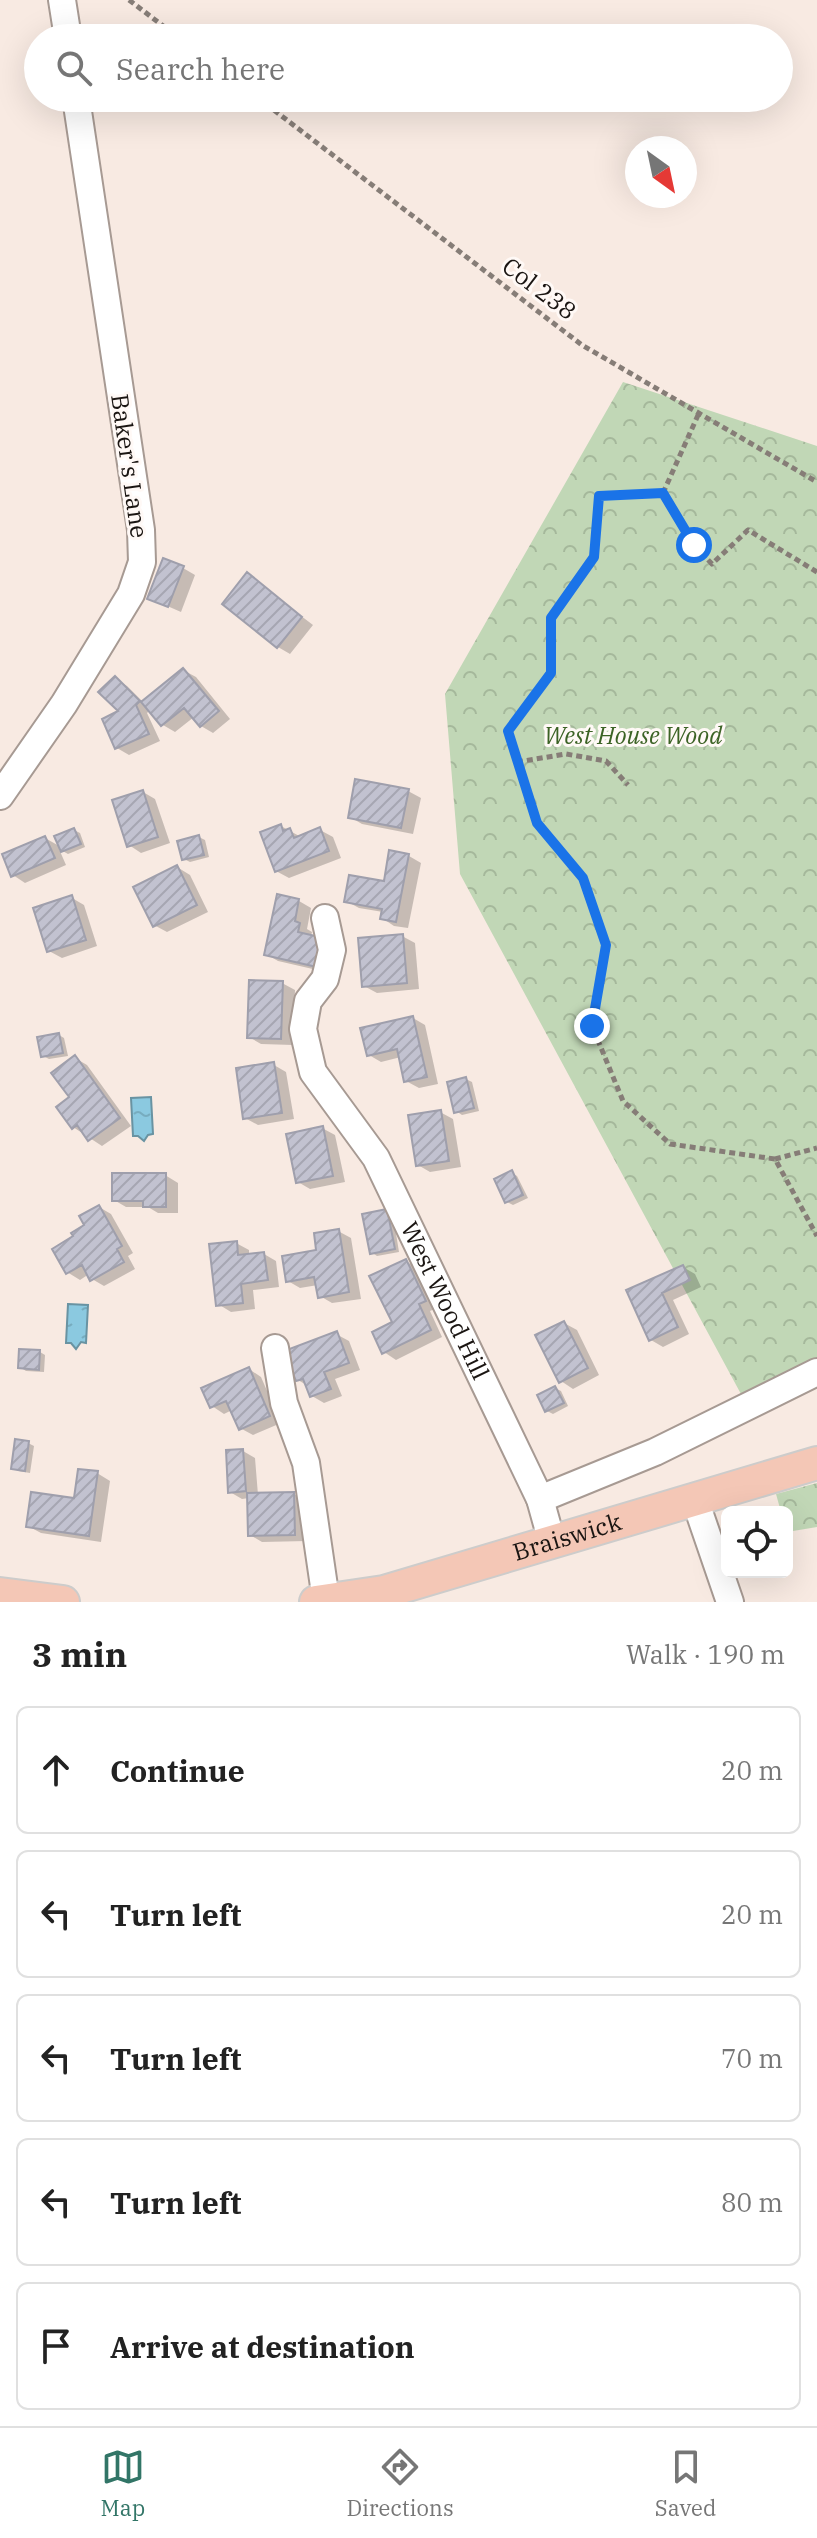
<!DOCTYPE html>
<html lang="en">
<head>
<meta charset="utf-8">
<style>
	:root { --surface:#fff; --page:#f6f6f6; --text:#222; --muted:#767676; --line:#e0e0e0; --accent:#327567 }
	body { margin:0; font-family:"IBM Plex Serif",serif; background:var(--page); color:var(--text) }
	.controls { position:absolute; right:24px; bottom:24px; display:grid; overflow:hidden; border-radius:12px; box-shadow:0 8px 32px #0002 }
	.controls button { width:72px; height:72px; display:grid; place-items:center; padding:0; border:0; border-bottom:2px solid var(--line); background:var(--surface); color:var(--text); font:40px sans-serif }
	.compass { position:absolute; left:625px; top:136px; width:72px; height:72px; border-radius:50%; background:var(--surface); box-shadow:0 8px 32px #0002; rotate:147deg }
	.stop { position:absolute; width:24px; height:24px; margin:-18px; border:6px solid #1a73e8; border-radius:50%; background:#fff }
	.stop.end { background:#1a73e8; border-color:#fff; box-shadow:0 2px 8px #0008 }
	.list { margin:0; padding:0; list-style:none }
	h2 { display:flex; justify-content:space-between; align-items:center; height:104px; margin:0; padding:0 32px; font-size:34px }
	h2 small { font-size:26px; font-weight:400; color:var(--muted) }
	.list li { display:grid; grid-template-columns:52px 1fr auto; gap:24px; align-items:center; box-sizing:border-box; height:128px; margin:0 16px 16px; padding:0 16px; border:2px solid var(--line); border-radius:12px }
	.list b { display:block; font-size:30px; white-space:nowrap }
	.list em { font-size:26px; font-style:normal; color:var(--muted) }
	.icon { flex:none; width:44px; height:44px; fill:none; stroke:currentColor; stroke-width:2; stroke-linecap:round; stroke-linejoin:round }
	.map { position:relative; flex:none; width:817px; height:1602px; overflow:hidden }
	.search { position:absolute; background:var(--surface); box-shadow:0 8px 32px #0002; left:24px; right:24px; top:24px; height:88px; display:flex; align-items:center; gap:20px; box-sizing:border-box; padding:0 28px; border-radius:44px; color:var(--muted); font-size:30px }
	.sheet { height:824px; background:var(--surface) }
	nav { display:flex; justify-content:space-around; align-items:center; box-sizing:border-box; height:112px; border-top:2px solid var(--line); background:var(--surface); font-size:22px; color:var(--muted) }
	nav a { display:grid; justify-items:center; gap:4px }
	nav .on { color:var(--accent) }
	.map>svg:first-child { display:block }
	.forest { fill:url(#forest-crowns) }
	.water { fill:url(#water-ripples); stroke:#6993a2; stroke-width:2 }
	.shadow { fill:#0003 }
	.building { fill:url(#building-hatch); stroke:#9f9fac; stroke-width:2 }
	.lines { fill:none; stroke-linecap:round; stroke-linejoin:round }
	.minor-casing { stroke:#a79a93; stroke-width:30 }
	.major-casing { stroke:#cdcccb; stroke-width:36 }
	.path { stroke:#867d77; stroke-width:5; stroke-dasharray:6 4; stroke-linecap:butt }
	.minor { stroke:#fff; stroke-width:26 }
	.major { stroke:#f4c7b6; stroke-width:32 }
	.route { stroke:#1a73e8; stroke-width:10 }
	.labels { text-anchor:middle; stroke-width:6; stroke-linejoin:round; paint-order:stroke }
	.street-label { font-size:24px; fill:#1a1512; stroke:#fff9f6 }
	.park-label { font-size:24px; font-style:italic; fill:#3c6325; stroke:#fff9f6 }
</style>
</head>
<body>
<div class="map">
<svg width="817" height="1602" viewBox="0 0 817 1602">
	<defs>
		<pattern id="forest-crowns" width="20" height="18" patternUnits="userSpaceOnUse" patternTransform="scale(2)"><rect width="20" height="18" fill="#c1d7b6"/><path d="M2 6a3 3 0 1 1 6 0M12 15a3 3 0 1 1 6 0" fill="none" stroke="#a5b89b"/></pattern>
		<pattern id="water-ripples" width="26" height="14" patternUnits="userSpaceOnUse" patternTransform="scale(2)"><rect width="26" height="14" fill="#8bc9e0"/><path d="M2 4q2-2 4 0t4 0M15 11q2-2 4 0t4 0" fill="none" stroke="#77acbf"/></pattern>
		<pattern id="building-hatch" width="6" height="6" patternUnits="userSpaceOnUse" patternTransform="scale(2)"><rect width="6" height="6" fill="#c2c2d0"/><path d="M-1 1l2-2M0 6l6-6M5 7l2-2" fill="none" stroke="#a6a6b2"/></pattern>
	</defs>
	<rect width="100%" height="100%" fill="#f8eae2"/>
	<path class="forest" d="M623 382 817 446V1372L748 1407 460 874 445 694Z
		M817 1483V1527L787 1532V1512H781L776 1494Z"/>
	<path class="water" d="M151 1097 153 1134 148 1135 144 1141 138 1136H133L131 1098Z
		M68 1304 88 1305 86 1343 81 1342 76 1349 71 1343H66Z"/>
	<path class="shadow" d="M183 568 195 575 181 612 149 598Z
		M247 575 313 625 290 654 278 647Z
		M183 670 196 677 230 719 213 733 201 726 194 717 175 732 163 725 150 710 147 713 160 741 129 755 117 748 121 712 115 679 127 686 144 703Z
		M408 791 421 798 413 834 362 824 350 817Z
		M143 792 155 799 170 843 141 853 129 845Z
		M281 826 301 837 320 830 333 837 341 858 289 878 276 871Z
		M74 830 80 833 85 847 68 854 59 849 66 865 25 883 13 875 45 838 61 847Z
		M199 837 205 840 209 857 190 862 184 859Z
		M409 856 421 863 408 928 394 926 382 918 383 912 359 908 346 901 385 883Z
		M177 867 190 875 208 912 167 932 154 925Z
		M279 897 299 901 311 908 307 929 312 932 311 937 330 973 278 961 266 954Z
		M72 898 84 905 97 946 62 958 49 951Z
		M402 936 415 943 419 989 377 993 364 986Z
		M282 983 295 990 293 1045 261 1044 249 1037Z
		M413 1018 425 1025 438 1084 419 1088 406 1081 401 1057 381 1062 369 1055Z
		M59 1035 64 1038 68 1056 49 1059 43 1056Z
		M75 1058 87 1065 131 1126 102 1146 73 1127 71 1098Z
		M274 1065 286 1072 294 1119 258 1125 245 1118Z
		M466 1079 472 1082 479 1111 462 1115 456 1111Z
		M440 1112 453 1119 461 1167 430 1172 418 1165Z
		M322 1128 335 1135 345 1182 310 1189 298 1182Z
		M512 1173 517 1176 528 1198 513 1205 507 1202Z
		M165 1175 178 1183V1213H158L148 1207H126L114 1200Z
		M99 1207 111 1214 133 1253 128 1256 135 1269 104 1286 92 1279 89 1274 80 1280 67 1272 76 1237Z
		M387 1212 393 1215 399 1252 377 1256 371 1252Z
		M338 1231 351 1238 361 1299 332 1303 320 1296 318 1285 300 1288 288 1281Z
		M236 1243 249 1250V1256L264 1254 276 1261 279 1287 253 1290 255 1309 231 1312 218 1304Z
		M405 1261 418 1268 437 1308 430 1311 442 1337 396 1360 384 1352 394 1323Z
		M683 1267 695 1274 701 1287 673 1300 689 1334 663 1347 651 1340 629 1291Z
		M564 1323 577 1330 599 1375 573 1389 561 1381Z
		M336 1334 349 1341 360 1370 335 1379 342 1396 324 1403 312 1396 308 1386 298 1380Z
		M40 1352 45 1355 44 1372 26 1371 20 1367Z
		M249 1369 261 1377 281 1423 253 1435 240 1428 232 1410 224 1414 212 1406Z
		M555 1388 561 1391 568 1406 553 1414 547 1411Z
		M28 1443 34 1446 30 1473 18 1471 13 1468Z
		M243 1451 255 1458 258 1495 294 1494 306 1501 307 1541 262 1542 250 1535 249 1498 242 1499 230 1492Z
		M97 1473 110 1481 101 1542 41 1533 28 1526 76 1500Z"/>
	<path class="building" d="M163 558 184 566 168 607 147 599Z
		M247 572 302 617 277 648 222 604Z
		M183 668 219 711 200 727 184 708 161 726 141 702Z
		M115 676 140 701 136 705 149 734 115 749 102 719 118 711 98 692Z
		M355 779 409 789 401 828 348 818Z
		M143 790 158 837 127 847 112 800Z
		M281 824 283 831 290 828 294 838 320 827 329 851 275 872 260 832Z
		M74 828 81 844 61 852 54 836Z
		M199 835 204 855 182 860 177 841Z
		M45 836 55 858 11 877 2 854Z
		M389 850 409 854 396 922 380 919 382 909 344 902 349 875 384 881Z
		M177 865 197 905 153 927 133 887Z
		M277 894 299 899 295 921 300 923 298 932 324 938 317 967 264 955Z
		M72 895 86 940 47 952 33 908Z
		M403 934 407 983 362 987 358 938Z
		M249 980 283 981 281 1039 247 1038Z
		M413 1016 427 1077 404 1082 397 1049 367 1056 360 1028Z
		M59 1033 63 1053 41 1057 37 1037Z
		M75 1055 120 1118 88 1141 77 1125 72 1129 56 1107 69 1097 51 1073Z
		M274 1062 282 1113 243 1119 236 1068Z
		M466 1077 474 1108 454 1113 447 1082Z
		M441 1110 449 1161 416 1166 408 1115Z
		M323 1126 333 1176 296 1183 286 1134Z
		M512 1170 523 1195 505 1203 494 1179Z
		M112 1173H166V1207H143V1201H112Z
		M99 1205 122 1246 117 1249 124 1262 90 1281 82 1265 66 1274 52 1249 73 1236 71 1233 84 1225 79 1216Z
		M387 1209 395 1249 370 1254 362 1214Z
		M339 1229 349 1292 318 1298 314 1277 286 1282 282 1256 316 1250 314 1233Z
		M237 1241 238 1255 264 1252 268 1280 241 1284 243 1303 216 1306 209 1244Z
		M406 1259 426 1301 419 1304 431 1330 382 1354 372 1332 392 1322 369 1276Z
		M683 1265 690 1280 662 1293 678 1327 649 1341 626 1290Z
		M564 1321 588 1368 559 1383 535 1335Z
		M337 1331 349 1363 324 1372 331 1389 310 1397 303 1379 296 1381 284 1351Z
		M19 1349 40 1350 39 1370 18 1368Z
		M249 1367 270 1416 239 1430 226 1401 210 1408 201 1388Z
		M555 1386 564 1403 545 1412 537 1395Z
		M15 1439 29 1441 25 1471 11 1469Z
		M243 1449 246 1491 228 1493 226 1450Z
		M78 1469 98 1471 89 1536 26 1527 31 1492 74 1498Z
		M294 1492 295 1535 248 1536 247 1493Z"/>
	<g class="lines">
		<g class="minor-casing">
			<g id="minor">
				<path d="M62 0 68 38"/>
				<path d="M0 796 64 704 131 594 142 562 141 530 76 98"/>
				<path id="s1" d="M325 918 332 950 325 979 308 1001 303 1029 313 1072 376 1158 540 1499 552 1542"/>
				<path d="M275 1348 284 1403 306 1463 326 1600"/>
				<path d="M540 1499 655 1452 817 1372"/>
				<path d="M695 1500 730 1602"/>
			</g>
		</g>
		<g class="major-casing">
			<g id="major">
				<path d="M0 1594 63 1602"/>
				<path id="s2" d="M316 1602 384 1592 817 1463"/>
			</g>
		</g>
		<path class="path" d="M129 0 179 38
			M258 98 582 345 817 482
			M663 493 699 413
			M817 572 748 530 712 564 694 545 663 493 599 496 594 557 551 618V673L508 731 537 823 583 878 606 945 592 1026 623 1101 670 1144 775 1159 817 1236
			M517 762 566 754 606 761 628 785
			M775 1159 817 1148"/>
		<use href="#minor" class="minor"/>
		<use href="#major" class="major"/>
	</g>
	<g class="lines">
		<path class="route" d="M592 1026 606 945 583 878 537 823 508 731 551 673V618L594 557 599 496 663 493 694 545"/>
	</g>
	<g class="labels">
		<g class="street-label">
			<text transform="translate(539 289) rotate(37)" y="8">Col 238</text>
			<text transform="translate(129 466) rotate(82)" y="8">Baker's Lane</text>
			<text dy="8" stroke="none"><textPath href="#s1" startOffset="428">West Wood Hill</textPath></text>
			<text dy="8" stroke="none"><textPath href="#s2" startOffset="260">Braiswick</textPath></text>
		</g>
		<g class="park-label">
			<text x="633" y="744">West House Wood</text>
		</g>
	</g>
</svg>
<div class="controls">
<button><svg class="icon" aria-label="locate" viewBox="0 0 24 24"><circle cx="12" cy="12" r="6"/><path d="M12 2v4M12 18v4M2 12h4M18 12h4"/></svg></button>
</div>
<svg class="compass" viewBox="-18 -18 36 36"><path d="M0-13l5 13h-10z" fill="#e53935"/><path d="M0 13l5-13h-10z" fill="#767676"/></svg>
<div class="stop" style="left:694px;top:545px"></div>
<div class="stop end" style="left:592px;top:1026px"></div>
<div class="search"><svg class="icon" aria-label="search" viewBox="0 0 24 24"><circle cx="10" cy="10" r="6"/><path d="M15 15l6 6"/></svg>Search here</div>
</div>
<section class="sheet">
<h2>3 min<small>Walk · 190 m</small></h2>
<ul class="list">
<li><svg class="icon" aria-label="ahead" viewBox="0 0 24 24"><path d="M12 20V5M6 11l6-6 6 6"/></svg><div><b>Continue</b></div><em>20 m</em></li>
<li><svg class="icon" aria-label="left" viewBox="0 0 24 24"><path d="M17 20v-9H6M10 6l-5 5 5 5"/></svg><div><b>Turn left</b></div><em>20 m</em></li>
<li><svg class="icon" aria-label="left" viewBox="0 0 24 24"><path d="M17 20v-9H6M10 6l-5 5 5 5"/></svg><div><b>Turn left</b></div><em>70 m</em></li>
<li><svg class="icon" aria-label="left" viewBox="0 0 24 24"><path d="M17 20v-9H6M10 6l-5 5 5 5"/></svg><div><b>Turn left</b></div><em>80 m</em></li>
<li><svg class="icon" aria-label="arrive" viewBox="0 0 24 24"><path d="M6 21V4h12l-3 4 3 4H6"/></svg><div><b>Arrive at destination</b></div></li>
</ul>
</section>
<nav>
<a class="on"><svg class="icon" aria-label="map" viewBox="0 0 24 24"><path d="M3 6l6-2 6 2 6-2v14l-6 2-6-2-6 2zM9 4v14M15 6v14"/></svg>Map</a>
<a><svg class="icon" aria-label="directions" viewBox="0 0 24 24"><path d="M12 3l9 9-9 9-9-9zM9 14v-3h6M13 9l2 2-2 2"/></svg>Directions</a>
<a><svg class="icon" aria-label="saved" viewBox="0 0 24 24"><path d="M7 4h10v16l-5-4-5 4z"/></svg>Saved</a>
</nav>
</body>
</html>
